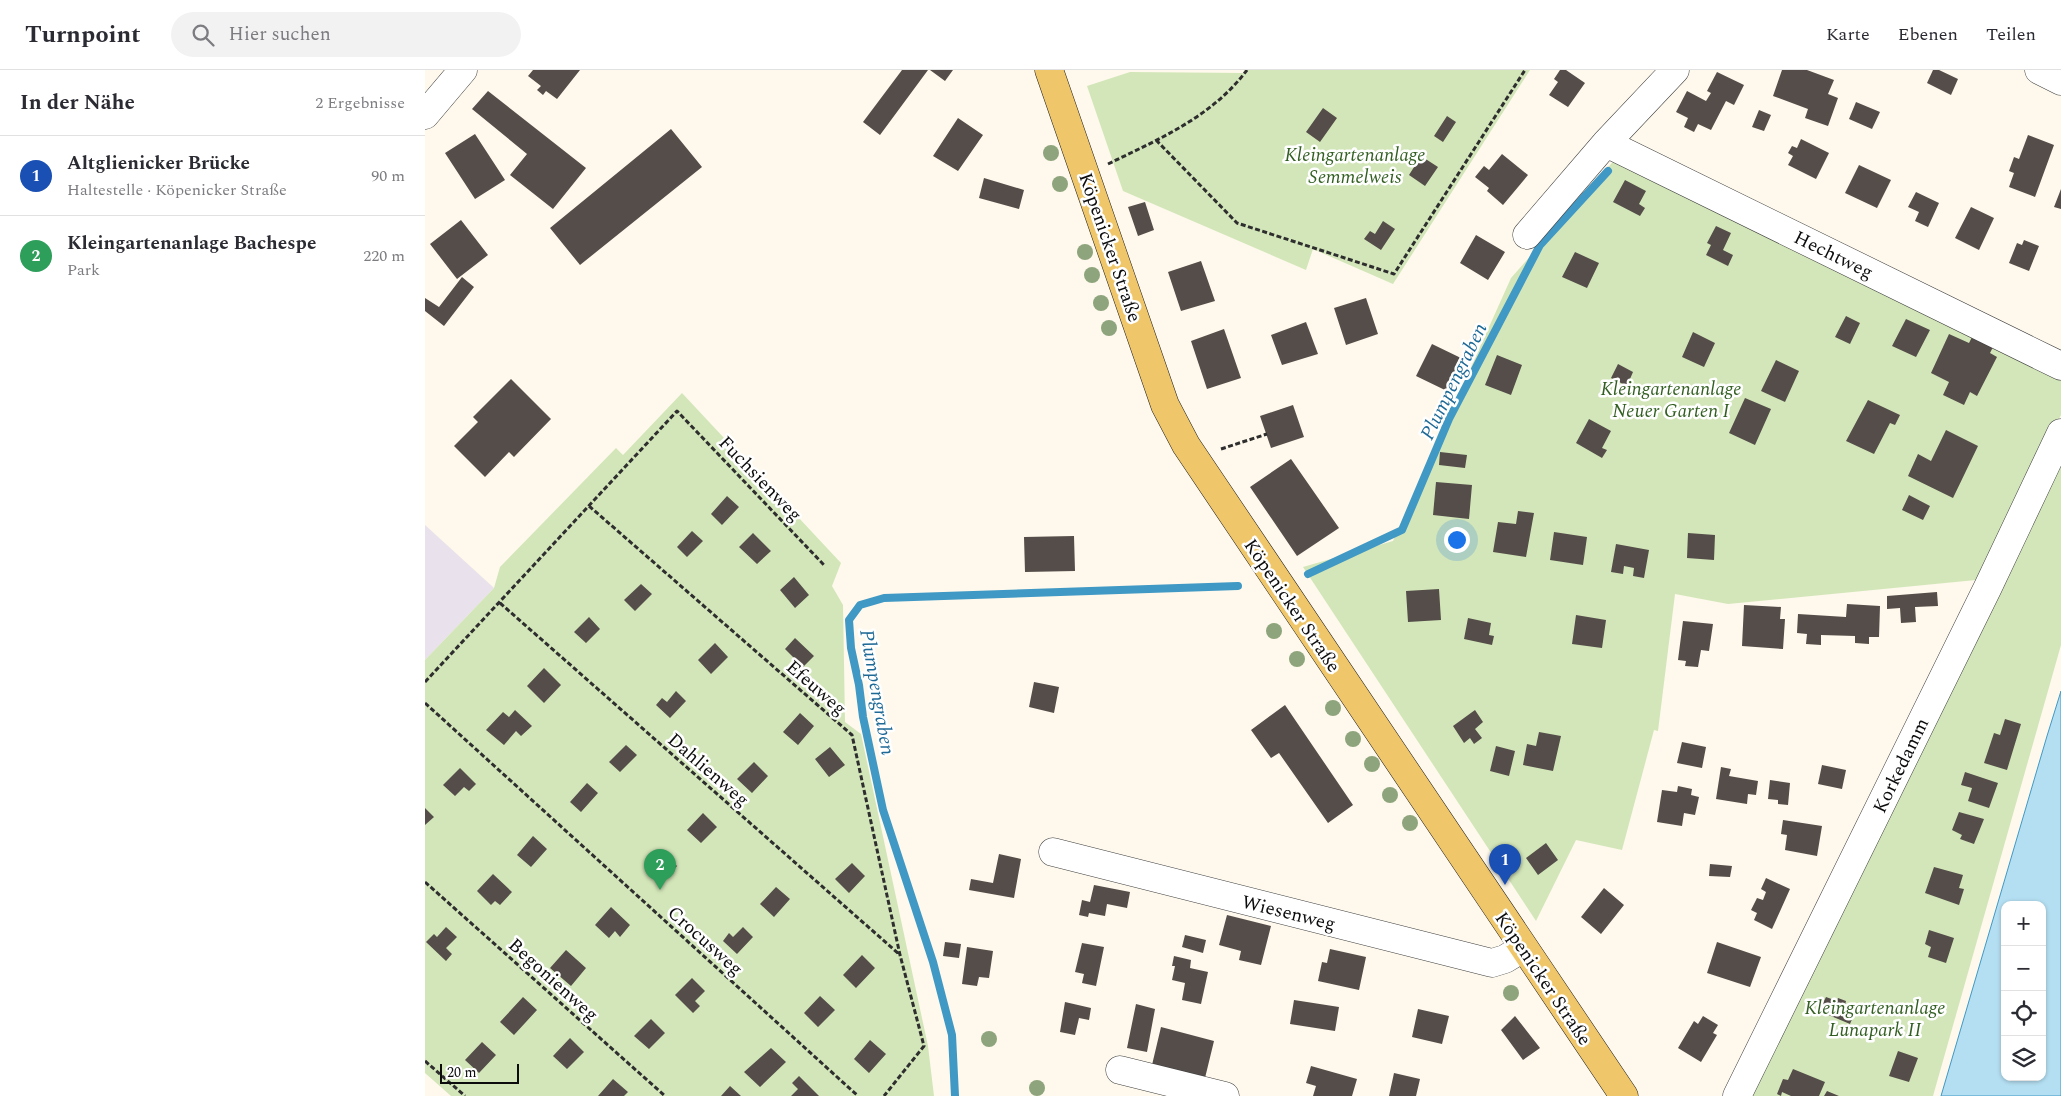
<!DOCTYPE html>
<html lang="de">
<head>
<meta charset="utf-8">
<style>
	:root { --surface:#fff; --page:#f2f2f3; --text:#2b2b33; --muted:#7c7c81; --line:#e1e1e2; --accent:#db2777 }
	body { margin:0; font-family:Spectral,serif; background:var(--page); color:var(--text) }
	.controls { position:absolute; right:15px; bottom:15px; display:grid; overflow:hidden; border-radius:10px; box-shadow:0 1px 4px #0004 }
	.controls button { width:45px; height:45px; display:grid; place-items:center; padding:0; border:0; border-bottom:1px solid var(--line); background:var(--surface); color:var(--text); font:25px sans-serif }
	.scale { position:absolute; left:15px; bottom:12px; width:79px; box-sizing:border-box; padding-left:5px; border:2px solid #0c0c0c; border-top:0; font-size:14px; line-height:18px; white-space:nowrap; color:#0c0c0c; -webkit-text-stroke:4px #fff; paint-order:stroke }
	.you { position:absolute; left:1031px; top:469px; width:18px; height:18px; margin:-12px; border:4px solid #fff; border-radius:50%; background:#1a73e8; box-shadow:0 0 0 8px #1a73e833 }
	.badge { display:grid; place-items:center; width:32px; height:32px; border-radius:50%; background:var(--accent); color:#fff; font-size:16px; font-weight:700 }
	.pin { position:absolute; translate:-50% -41px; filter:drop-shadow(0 1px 2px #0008) }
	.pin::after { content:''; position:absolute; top:26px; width:18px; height:15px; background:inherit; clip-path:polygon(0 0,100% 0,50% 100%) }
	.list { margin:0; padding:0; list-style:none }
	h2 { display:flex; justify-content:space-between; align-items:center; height:65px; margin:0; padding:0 20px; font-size:21px }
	h2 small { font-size:16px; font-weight:400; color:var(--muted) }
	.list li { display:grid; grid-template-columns:32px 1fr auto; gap:15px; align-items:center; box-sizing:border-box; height:80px; padding:0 20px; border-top:1px solid var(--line) }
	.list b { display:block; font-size:19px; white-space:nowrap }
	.list p { margin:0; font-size:16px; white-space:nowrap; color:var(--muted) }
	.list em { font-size:16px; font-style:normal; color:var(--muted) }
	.icon { flex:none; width:28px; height:28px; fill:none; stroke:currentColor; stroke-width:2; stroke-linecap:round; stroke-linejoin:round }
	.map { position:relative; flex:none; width:1636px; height:1026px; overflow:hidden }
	header { display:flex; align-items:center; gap:30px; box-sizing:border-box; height:70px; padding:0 25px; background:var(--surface); border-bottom:1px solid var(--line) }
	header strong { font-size:24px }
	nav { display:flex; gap:28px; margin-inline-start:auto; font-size:18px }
	.search { width:350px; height:45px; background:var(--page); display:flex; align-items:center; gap:12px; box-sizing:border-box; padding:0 18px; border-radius:28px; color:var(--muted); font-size:19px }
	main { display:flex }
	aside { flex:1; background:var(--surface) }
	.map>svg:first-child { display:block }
	.industrial { fill:#e9e1eb }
	.green { fill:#d3e6b9 }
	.water { fill:#b4dff2; stroke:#4098c4; fill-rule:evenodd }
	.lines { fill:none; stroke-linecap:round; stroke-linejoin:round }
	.stream { stroke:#4098c4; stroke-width:8 }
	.building { fill:#544d49 }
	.minor-casing { stroke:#3f3f3f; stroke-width:29 }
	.major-casing { stroke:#1d1d1d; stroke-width:29 }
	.path { stroke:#2e2e2e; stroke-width:3; stroke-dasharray:5 2.5; stroke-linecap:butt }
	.minor { stroke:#fff; stroke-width:28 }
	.major { stroke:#f0c66a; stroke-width:28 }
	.tree { fill:#8ea47c }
	.labels { text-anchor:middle; stroke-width:5; stroke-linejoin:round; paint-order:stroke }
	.park-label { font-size:19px; font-style:italic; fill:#325f21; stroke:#fff }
	.street-label { font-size:19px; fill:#0c0c0c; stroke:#fff }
	.water-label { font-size:20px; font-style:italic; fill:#1e6996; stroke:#fff }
</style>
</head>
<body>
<header>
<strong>Turnpoint</strong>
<div class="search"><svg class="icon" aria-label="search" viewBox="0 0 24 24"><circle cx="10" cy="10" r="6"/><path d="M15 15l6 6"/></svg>Hier suchen</div>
<nav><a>Karte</a><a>Ebenen</a><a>Teilen</a></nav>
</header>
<main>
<aside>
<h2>In der Nähe<small>2 Ergebnisse</small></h2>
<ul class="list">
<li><span class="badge" style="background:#1a4fb4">1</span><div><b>Altglienicker Brücke</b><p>Haltestelle · Köpenicker Straße</p></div><em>90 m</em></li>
<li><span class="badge" style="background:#2e9e5b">2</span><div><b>Kleingartenanlage Bachespe</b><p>Park</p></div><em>220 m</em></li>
</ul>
</aside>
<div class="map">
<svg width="1636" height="1026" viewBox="0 0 1636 1026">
	<rect width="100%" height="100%" fill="#fef9ec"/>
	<path class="industrial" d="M0 455 69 518 0 590Z"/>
	<path class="green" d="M819 0H1105L968 214 888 179 881 200 698 121 662 16 705 2 818 3Z
		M1193 86 1636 305V345L1551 510 1303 534 1250 524 1233 661 1229 660 1197 780 1151 770 1111 851 878 497 968 471 1086 208Z
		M257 323 416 493 407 516 418 535 420 652 436 664 503 976 509 1026H26L0 1003V590L69 518 75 497 191 378 198 385Z
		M1636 392V575L1508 1026H1325Z"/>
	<path class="water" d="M1636 621V1026H1516L1622 666ZM1580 835H1617V1007H1580Z"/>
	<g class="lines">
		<path class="stream" d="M883 504 977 460 1024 349 1115 175 1183 101
			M530 1026 527 965 508 892 458 740 438 647 434 615 426 578 424 550 435 535 459 528 813 516"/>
	</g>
	<path class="building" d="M108 0H155L132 29 121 21 118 25 112 20 116 16 103 6Z
		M477 0H503L455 65 438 52Z
		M505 0H528L520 11Z
		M1135 0H1141L1160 13 1143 37 1124 25 1133 12 1129 9Z
		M1357 0H1382L1409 10 1403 24 1413 28 1403 56 1380 48 1383 39 1348 26Z
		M1508 0H1514L1533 9 1526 25 1502 13Z
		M1292 2 1319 15 1309 35 1301 31 1286 60 1273 54 1269 62 1259 57 1263 48 1251 42 1262 21 1281 31 1286 23 1282 21Z
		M63 21 161 98 128 139 85 105 102 84 47 39Z
		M1431 32 1455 42 1447 59 1424 49Z
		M898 38 912 48 895 72 881 62Z
		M1334 40 1346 45 1339 61 1327 57Z
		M1022 46 1031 52 1018 72 1009 66Z
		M533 48 558 65 533 101 508 86Z
		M246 59 277 97 155 195 125 158Z
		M50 64 80 110 50 129 20 83Z
		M1603 65 1629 75 1610 127 1584 117 1589 103 1584 101 1589 87 1594 89Z
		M1376 69 1404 83 1391 109 1363 95 1368 86 1363 83 1367 76 1372 78Z
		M1077 84 1103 105 1078 135 1062 121 1064 118 1050 107 1059 96 1064 100Z
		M996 86 1013 97 1000 116 984 105Z
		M1434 95 1466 110 1452 138 1420 123Z
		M559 108 599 120 594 139 554 128Z
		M1200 110 1221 121 1214 134 1220 138 1215 146 1188 132Z
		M1636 119V139L1629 137Z
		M1491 122 1514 133 1503 157 1490 151 1494 142 1483 137Z
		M720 132 729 160 713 166 703 137Z
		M1546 137 1569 148 1554 180 1530 168Z
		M36 150 63 185 32 209 5 174Z
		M958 151 970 159 956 180 939 169 945 161 950 164Z
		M1291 156 1306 163 1298 180 1308 185 1303 196 1281 185 1286 175 1282 173Z
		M1051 165 1080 182 1063 210 1035 193Z
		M1599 170 1614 176 1604 201 1584 193 1592 173 1597 175Z
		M1150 182 1174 193 1162 218 1137 207Z
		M776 191 790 231 756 241 743 202Z
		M37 207 49 217 19 256 0 241V228L14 237Z
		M941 228 953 264 921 275 909 238Z
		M1421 246 1435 253 1425 274 1410 267Z
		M1481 249 1505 260 1491 287 1467 276Z
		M881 252 893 284 857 295 846 265Z
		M799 259 816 308 782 319 766 271Z
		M1550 261 1571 271 1565 283 1572 287 1552 326 1545 322 1539 335 1518 325 1524 312 1506 303 1524 264 1544 273Z
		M1268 262 1290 273 1279 297 1257 287Z
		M1007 274 1038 289 1022 321 991 306Z
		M1072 285 1097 295 1086 325 1060 315Z
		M1351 290 1374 301 1360 332 1336 321Z
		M1193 294 1208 302 1202 316 1186 308Z
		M86 309 126 349 89 387 84 382 60 407 29 376 53 352 48 347Z
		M1320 328 1346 339 1330 375 1304 363Z
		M1443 330 1475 345 1470 355 1465 353 1449 384 1421 371Z
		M868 335 879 367 846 378 835 346Z
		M1164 349 1186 361 1177 378 1182 380 1177 388 1151 373Z
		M1521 360 1553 376 1528 428 1483 406 1493 384 1506 391Z
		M1015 382 1042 385 1040 398 1014 395Z
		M866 389 914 458 872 486 825 417Z
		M1011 412 1047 415 1044 449 1008 445Z
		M1484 425 1505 436 1498 450 1477 440Z
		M302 426 314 437 297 455 286 444Z
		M1093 441 1109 443 1101 487 1068 482 1073 452 1091 454Z
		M267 461 278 471 262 487 252 477Z
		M1129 462 1162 467 1158 495 1125 490Z
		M328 463 346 481 332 494 314 477Z
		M1263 463 1290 465 1289 490 1262 488Z
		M649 466 650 501 600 502 599 467Z
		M1191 474 1224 480 1219 508 1208 506 1209 498 1199 496 1198 504 1186 502Z
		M369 507 384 525 370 538 355 520Z
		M216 514 227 524 210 541 199 530Z
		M1014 519 1016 550 983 552 981 521Z
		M1512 522 1513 536 1490 537 1491 552 1476 553 1475 538 1462 539V526Z
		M1422 534 1455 536 1454 567H1444V574L1430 573V566L1396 565V575L1381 574 1382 564 1372 563 1373 544 1421 547Z
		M1319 535 1356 537 1355 549H1360L1358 579 1317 576Z
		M1151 545 1181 550 1177 578 1147 574Z
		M164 547 175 559 161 573 149 562Z
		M1043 548 1066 553 1064 565 1069 566 1067 575 1039 569Z
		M1258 551 1288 554 1284 581 1276 580 1273 597 1260 596 1261 591 1253 590Z
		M370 568 389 586 378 597 360 579Z
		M290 573 303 587 286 604 273 590Z
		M119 598 136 615 119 633 102 616Z
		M609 612 634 617 629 643 604 637Z
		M251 621 261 631 245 648 231 635 237 628 242 632Z
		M860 635 928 735 903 753 854 683 846 688 826 660Z
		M90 640 107 656 96 666 91 661 79 675 61 660 78 642 84 647Z
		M1050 640 1058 652 1050 659 1057 668 1049 674 1045 668 1039 673 1028 656Z
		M375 643 389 656 373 675 358 662Z
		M1580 649 1596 654 1582 700 1559 693 1569 663 1575 665Z
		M1114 662 1136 666 1128 701 1098 695 1102 674 1111 676Z
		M1257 672 1281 677 1277 698 1252 693Z
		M201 675 212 685 195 702 184 692Z
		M1071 676 1090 681 1084 706 1065 701Z
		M405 677 420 695 404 707 390 689Z
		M329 692 343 706 327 723 312 709Z
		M1397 695 1421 700 1417 719 1393 714Z
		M1296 697 1306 699 1304 706 1333 711 1331 725 1323 724 1322 734 1291 729Z
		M35 698 51 714 44 721 39 717 30 726 18 715Z
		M1540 702 1573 713 1564 738 1543 731 1547 718 1536 715Z
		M1345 710 1365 713 1363 735 1353 734V730L1343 729Z
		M162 713 173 723 156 742 145 732Z
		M1253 716 1267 719 1266 725 1274 727 1270 745 1259 743 1257 756 1232 752 1237 720 1252 722Z
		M0 738 9 747 0 755Z
		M1534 742 1559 749 1549 774 1535 769 1537 765 1527 760Z
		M278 743 292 757 276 773 262 760Z
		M1358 750 1397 756 1392 786 1360 780 1362 765 1356 764Z
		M108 766 122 779 106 797 92 785Z
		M1121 773 1133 790 1113 805 1101 788Z
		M239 783 252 796 236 813 222 800Z
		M574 784 596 789 589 828 544 820 546 809 568 813Z
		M427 793 440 806 424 823 410 809Z
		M1285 794 1307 796 1305 807 1284 806Z
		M1509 797 1538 805 1534 818 1539 819 1534 835 1500 823Z
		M68 804 87 822 75 835 70 831 66 835 52 821Z
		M1341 808 1365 819 1347 859 1329 850 1332 843 1326 840 1332 828 1338 830 1341 822 1336 819Z
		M669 815 705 822 702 838 682 834 680 846 664 843 663 847 654 845 657 830 665 832Z
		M351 817 365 829 349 847 335 834Z
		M1179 818 1199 835 1176 864 1156 847Z
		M186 837 205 855 195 867 190 861 184 868 170 855Z
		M802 845 846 856 836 895 814 890 816 881 794 875Z
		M21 857 32 867 21 878 27 884 21 891 1 872 9 864 12 867Z
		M318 857 328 867 312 884 298 871 304 863 308 867Z
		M1504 860 1529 868 1521 893 1503 887 1506 877 1500 874Z
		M760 865 781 870 778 883 757 877Z
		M520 872 536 874 534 888 518 886Z
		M1292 872 1336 887 1325 917 1282 903Z
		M657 873 679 877 671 916 657 913 659 904 650 902Z
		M542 877 568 881 564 908 554 907 552 916 537 914Z
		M905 879 941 887 934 920 893 911 897 892 902 893Z
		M141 880 161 898 146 916 125 898Z
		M437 885 450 898 431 918 418 905Z
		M749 886 766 890 765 898 783 902 776 934 757 930 760 913 747 910 750 896H747Z
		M267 908 280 921 270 931 275 936 268 943 250 925Z
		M395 926 410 940 393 957 379 943Z
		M98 927 112 940 89 965 75 952Z
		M1401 927 1412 931 1413 928 1421 931 1420 935 1431 940 1425 954 1394 941Z
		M869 930 914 937 910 961 865 954Z
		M640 932 666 938 664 950 654 948 650 965 635 962Z
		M711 934 730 939 722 982 702 978Z
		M993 939 1024 946 1017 974 987 967Z
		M1090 946 1115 978 1098 990 1076 960Z
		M1278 946 1293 955 1288 963 1292 965 1276 992 1253 978 1269 951 1273 954Z
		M226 949 240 963 224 979 209 966Z
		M736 957 789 971 780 1008 727 995Z
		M145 968 159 982 142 999 128 986Z
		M445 970 461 984 444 1003 429 989Z
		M57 972 71 985 54 1003 40 990Z
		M346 978 361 992 335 1017 319 1002Z
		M1473 981 1493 988 1484 1012 1464 1006Z
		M886 996 932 1009 927 1026H888L891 1016 881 1013Z
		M1368 999 1400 1012 1394 1026H1366L1357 1022 1356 1026 1352 1024 1358 1009 1363 1010Z
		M969 1003 995 1009 991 1026H964Z
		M374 1006 394 1026H366L373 1019 367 1013Z
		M188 1009 203 1022 199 1026H173Z
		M305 1016 316 1026H296Z
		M1402 1021 1414 1026H1399Z"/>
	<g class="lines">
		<g class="minor-casing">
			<path id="minor" d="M1614 0 1636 11
				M0 45 38 0
				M1181 73 1636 296
				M1102 165 1181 73 1250 0
				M628 782 1067 893 1080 889 1098 878
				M695 1000 800 1026
				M1312 1026 1563 517 1636 363"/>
		</g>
		<g class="major-casing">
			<path id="major" d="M624 0 740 335 761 375 1199 1026"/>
		</g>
		<path class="path" d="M731 70 812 153 969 204 1100 0
			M683 94C734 69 787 47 822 0
			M796 379 842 364
			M164 436 427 665 475 885 499 976 459 1026
			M75 533 474 884
			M0 612 252 341 399 495
			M0 633 433 1026
			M0 812 240 1026
			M0 991 40 1026"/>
		<use href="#minor" class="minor"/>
		<use href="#major" class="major"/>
	</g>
	<g class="tree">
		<circle cx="626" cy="83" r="8"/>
		<circle cx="635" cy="114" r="8"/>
		<circle cx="660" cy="182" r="8"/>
		<circle cx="667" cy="205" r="8"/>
		<circle cx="676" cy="233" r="8"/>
		<circle cx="684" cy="258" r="8"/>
		<circle cx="849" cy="561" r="8"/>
		<circle cx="872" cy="589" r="8"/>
		<circle cx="908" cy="638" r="8"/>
		<circle cx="928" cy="669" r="8"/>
		<circle cx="947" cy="694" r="8"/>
		<circle cx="965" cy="725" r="8"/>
		<circle cx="985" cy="753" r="8"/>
		<circle cx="1086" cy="923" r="8"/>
		<circle cx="564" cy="969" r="8"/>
		<circle cx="612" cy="1018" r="8"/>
	</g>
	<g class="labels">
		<g class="park-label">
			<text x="930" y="91">Kleingartenanlage<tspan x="930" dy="22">Semmelweis</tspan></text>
			<text x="1246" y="325">Kleingartenanlage<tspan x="1246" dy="22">Neuer Garten I</tspan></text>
			<text x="1450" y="944">Kleingartenanlage<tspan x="1450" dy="22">Lunapark II</tspan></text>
		</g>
		<g class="street-label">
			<text transform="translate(686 177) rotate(71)" y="7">Köpenicker Straße</text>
			<text transform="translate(1409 184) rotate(26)" y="7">Hechtweg</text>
			<text transform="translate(336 408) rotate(46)" y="7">Fuchsienweg</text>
			<text transform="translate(868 535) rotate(56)" y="7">Köpenicker Straße</text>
			<text transform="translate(392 617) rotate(41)" y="7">Efeuweg</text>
			<text transform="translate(1475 695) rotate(-64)" y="7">Korkedamm</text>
			<text transform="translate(284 699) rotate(41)" y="7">Dahlienweg</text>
			<text transform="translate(864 842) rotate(14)" y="7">Wiesenweg</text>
			<text transform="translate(281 870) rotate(42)" y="7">Crocusweg</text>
			<text transform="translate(1119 908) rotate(56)" y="7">Köpenicker Straße</text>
			<text transform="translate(129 909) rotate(42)" y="7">Begonienweg</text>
		</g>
		<g class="water-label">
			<text transform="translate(1028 311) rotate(-64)" y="7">Plumpengraben</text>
			<text transform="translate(453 622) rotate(80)" y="7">Plumpengraben</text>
		</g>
	</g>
</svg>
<div class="controls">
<button>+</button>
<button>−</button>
<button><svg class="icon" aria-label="locate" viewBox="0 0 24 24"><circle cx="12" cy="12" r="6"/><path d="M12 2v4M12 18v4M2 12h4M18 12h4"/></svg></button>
<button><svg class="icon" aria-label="layers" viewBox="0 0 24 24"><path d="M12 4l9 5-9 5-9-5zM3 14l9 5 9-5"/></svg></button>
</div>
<div class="scale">20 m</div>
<div class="you"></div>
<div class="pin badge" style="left:1080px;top:815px;background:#1a4fb4">1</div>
<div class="pin badge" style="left:235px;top:820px;background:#2e9e5b">2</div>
</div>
</main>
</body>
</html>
